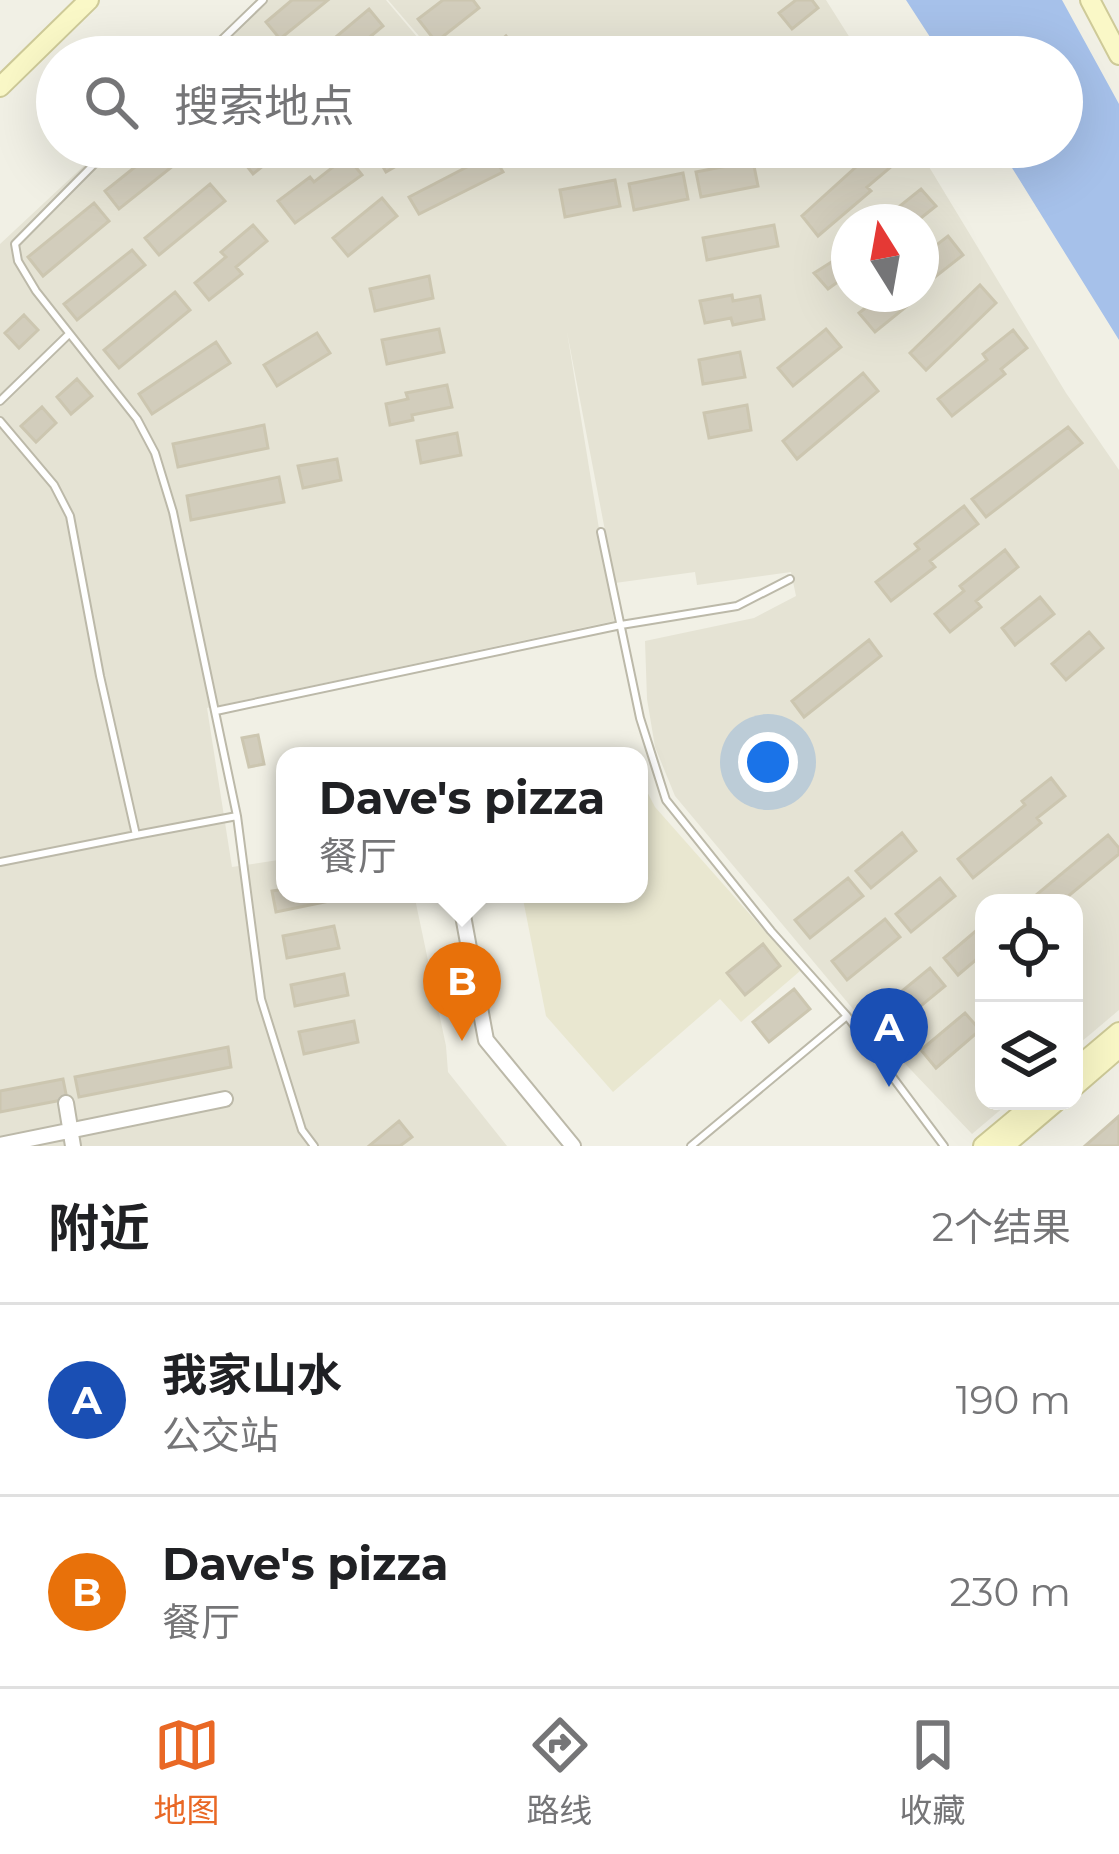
<!DOCTYPE html>
<html lang="zh">
<head>
<meta charset="utf-8">
<style>
	:root { --surface:#fff; --page:#f2f2f2; --text:#202124; --muted:#757577; --line:#e0e0e0; --accent:#e96825 }
	body { margin:0; font-family:Montserrat,"Noto Sans SC",sans-serif; background:var(--page); color:var(--text) }
	.controls { position:absolute; right:36px; bottom:36px; display:grid; overflow:hidden; border-radius:24px; box-shadow:0 12px 48px #0002 }
	.controls button { width:108px; height:108px; display:grid; place-items:center; padding:0; border:0; border-bottom:3px solid var(--line); background:var(--surface); color:var(--text); font:60px sans-serif }
	.compass { position:absolute; left:831px; top:204px; width:108px; height:108px; border-radius:50%; background:var(--surface); box-shadow:0 12px 48px #0002; rotate:349deg }
	.you { position:absolute; left:768px; top:762px; width:42px; height:42px; margin:-30px; border:9px solid #fff; border-radius:50%; background:#1a73e8; box-shadow:0 0 0 18px #1a73e833 }
	.badge { display:grid; place-items:center; width:78px; height:78px; border-radius:50%; background:var(--accent); color:#fff; font-size:39px; font-weight:700 }
	.pin { position:absolute; translate:-50% -99px; filter:drop-shadow(0 3px 6px #0008) }
	.pin::after { content:''; position:absolute; top:63px; width:42px; height:36px; background:inherit; clip-path:polygon(0 0,100% 0,50% 100%) }
	.popup { position:absolute; left:276px; top:747px; width:372px; height:156px; box-sizing:border-box; display:grid; place-content:center; border-radius:24px; background:var(--surface); filter:drop-shadow(0 3px 9px #0005); font-size:39px; white-space:nowrap; color:var(--muted) }
	.popup b { font-size:45px; color:var(--text) }
	.popup::after { content:''; position:absolute; left:50%; top:100%; margin-left:-24px; border:24px solid transparent; border-top-color:var(--surface) }
	.list { margin:0; padding:0; list-style:none }
	h2 { display:flex; justify-content:space-between; align-items:center; height:156px; margin:0; padding:0 48px; font-size:51px }
	h2 small { font-size:39px; font-weight:400; color:var(--muted) }
	.list li { display:grid; grid-template-columns:78px 1fr auto; gap:36px; align-items:center; box-sizing:border-box; height:192px; padding:0 48px; border-top:3px solid var(--line) }
	.list b { display:block; font-size:45px; white-space:nowrap }
	.list p { margin:0; font-size:39px; white-space:nowrap; color:var(--muted) }
	.list em { font-size:39px; font-style:normal; color:var(--muted) }
	.icon { flex:none; width:66px; height:66px; fill:none; stroke:currentColor; stroke-width:2; stroke-linecap:round; stroke-linejoin:round }
	.map { position:relative; flex:none; width:1119px; height:1146px; overflow:hidden }
	.search { position:absolute; background:var(--surface); box-shadow:0 12px 48px #0002; left:36px; right:36px; top:36px; height:132px; display:flex; align-items:center; gap:30px; box-sizing:border-box; padding:0 42px; border-radius:66px; color:var(--muted); font-size:45px }
	.sheet { height:540px; background:var(--surface) }
	nav { display:flex; justify-content:space-around; align-items:center; box-sizing:border-box; height:168px; border-top:3px solid var(--line); background:var(--surface); font-size:33px; color:var(--muted) }
	nav a { display:grid; justify-items:center; gap:6px }
	nav .on { color:var(--accent) }
	.map>svg:first-child { display:block }
	.residential { fill:#e5e3d4; fill-rule:evenodd }
	.education { fill:#e9e7d0 }
	.water { fill:#a6c1ea }
	.building { fill:#d2cdbc; stroke:#ccc6b0; stroke-width:3 }
	.lines { fill:none; stroke-linecap:round; stroke-linejoin:round }
	.lane-casing { stroke:#bcb9a9; stroke-width:10 }
	.street-casing { stroke:#bcb9a9; stroke-width:18 }
	.secondary-casing { stroke:#ceca98; stroke-width:22 }
	.lane { stroke:#fff; stroke-width:6 }
	.street { stroke:#fff; stroke-width:14 }
	.secondary { stroke:#faf8c7; stroke-width:18 }
</style>
</head>
<body>
<div class="map">
<svg width="1119" height="1146" viewBox="0 0 1119 1146">
	<rect width="100%" height="100%" fill="#f1f0e5"/>
	<path class="residential" d="M262 0H386L434 57H201Z
		M388 0H826L862 57H437Z
		M104 147H917L1066 393 1119 470V1010L1074 1048V903H984V1101H1011L972 1134 853 1009 675 796 655 747 647 699 645 641 754 618 796 596 791 572 697 585 695 572 615 583 567 332 614 621 207 708 232 867 285 859V894H414L446 1046 448 1072 507 1146H0V244ZM849 222H921V294H849Z"/>
	<path class="education" d="M639 776 655 807 800 971 741 1022 720 999 613 1092 546 1016 522 894H639Z"/>
	<path class="water" d="M906 0H1062L1119 104V340L999 147H1062V57H943Z"/>
	<path class="building" d="M292 0H328L280 39 266 22Z
		M443 0H473L479 8 436 42 418 19Z
		M796 0H812L818 8 792 29 779 13Z
		M369 9 383 26 346 57H312Z
		M506 36 519 52 513 57H481Z
		M160 147H183L188 154 119 209 105 191Z
		M251 147H287L253 174 239 156Z
		M386 147H429L386 172 375 153Z
		M531 147H563L540 166 527 150Z
		M878 147H897L905 155 867 187 871 191 818 236 802 216Z
		M492 154 503 172 419 214 409 197Z
		M347 156 362 175 295 223 278 201 310 177 314 182Z
		M753 161 758 186 701 197 696 172Z
		M683 173 688 199 634 210 629 184Z
		M615 180 620 206 565 217 560 190Z
		M210 184 225 201 159 255 145 238Z
		M921 189 936 206 916 222H880Z
		M382 198 397 216 348 256 333 238Z
		M94 203 109 221 43 276 28 257Z
		M253 225 267 241 236 267 242 274 209 300 195 283 226 257 221 252Z
		M774 225 778 246 707 260 703 238Z
		M948 236 963 255 921 288V257Z
		M132 250 145 265 77 320 64 304Z
		M849 251V279L842 285 839 281 828 289 814 273Z
		M429 276 433 298 375 311 370 289Z
		M980 285 996 303 926 370 910 353Z
		M175 292 190 310 119 368 104 350Z
		M921 293 922 294 875 332 859 313 883 294Z
		M732 295 733 301 760 296 764 319 733 325 731 318 705 323 700 301Z
		M24 315 38 330 19 348 5 333Z
		M439 329 444 352 387 364 382 340Z
		M826 329 841 347 793 386 778 368Z
		M1013 330 1027 348 1001 369 1005 374 952 416 938 399 987 360 983 354Z
		M317 333 330 353 277 386 264 365Z
		M216 342 230 363 152 414 139 394Z
		M740 352 745 377 703 384 699 360Z
		M863 373 878 391 797 459 783 441Z
		M77 379 92 396 71 414 57 397Z
		M447 385 452 407 412 415 413 420 390 425 386 404 408 399 406 393Z
		M747 405 751 430 709 438 704 413Z
		M42 407 56 423 36 442 21 426Z
		M264 425 268 448 178 467 173 444Z
		M1068 427 1082 443 986 517 972 499Z
		M457 433 461 455 421 463 417 441Z
		M337 459 341 480 303 488 298 466Z
		M279 477 284 502 191 520 187 496Z
		M964 506 978 524 930 561 935 567 891 601 876 582 919 549 915 544Z
		M1005 550 1018 567 976 601 981 607 950 632 935 614 964 591 960 586Z
		M1040 597 1054 614 1015 645 1002 628Z
		M1089 632 1103 648 1066 680 1052 664Z
		M869 640 881 656 804 717 792 701Z
		M258 735 264 764 249 767 242 738Z
		M1051 778 1065 796 1037 818 1041 823 973 878 958 859 1025 805 1022 801Z
		M902 833 916 851 871 888 856 871Z
		M1108 835 1119 848V854L1060 903H1033L1030 900Z
		M848 878 863 896 810 938 795 920Z
		M940 878 955 896 911 932 896 914Z
		M285 889V894H327L329 901 276 912 272 891Z
		M885 919 900 937 847 980 832 961Z
		M984 924V953L958 975 944 958Z
		M334 926 339 948 287 958 283 936Z
		M763 944 780 966 745 995 727 973Z
		M930 968 945 986 900 1023 885 1005Z
		M344 974 348 995 295 1006 291 985Z
		M794 989 810 1009 769 1042 753 1022Z
		M965 1013 980 1030 936 1068 921 1050Z
		M354 1021 358 1042 304 1054 299 1032Z
		M228 1047 231 1067 79 1097 75 1077Z
		M63 1079 67 1099 0 1112V1091Z
		M1119 1116V1146H1085Z
		M399 1121 412 1137 400 1146H369Z"/>
	<g class="lines">
		<g class="lane-casing">
			<path id="lane" d="M204 57 263 0
				M111 147 15 244 18 261 36 291 137 419 155 453 173 512 237 816 261 999 302 1130 314 1146
				M0 401 69 334
				M0 421 54 485 70 516 100 676 136 835 237 816
				M601 532 640 718 666 800 771 931 847 1016 944 1146
				M216 711 621 625 737 606 790 579
				M0 862 136 835
				M691 1146 847 1016"/>
		</g>
		<g class="street-casing">
			<path id="street" d="M459 894 486 1040 573 1146
				M66 1103 73 1146
				M0 1145 225 1099"/>
		</g>
		<g class="secondary-casing">
			<path id="secondary" d="M1090 0 1119 55
				M0 87 89 0
				M1074 1070 1119 1032
				M1074 1087 1119 1048
				M983 1146 1037 1101
				M1004 1146 1057 1101"/>
		</g>
		<use href="#lane" class="lane"/>
		<use href="#street" class="street"/>
		<use href="#secondary" class="secondary"/>
	</g>
</svg>
<div class="controls">
<button><svg class="icon" aria-label="locate" viewBox="0 0 24 24"><circle cx="12" cy="12" r="6"/><path d="M12 2v4M12 18v4M2 12h4M18 12h4"/></svg></button>
<button><svg class="icon" aria-label="layers" viewBox="0 0 24 24"><path d="M12 4l9 5-9 5-9-5zM3 14l9 5 9-5"/></svg></button>
</div>
<svg class="compass" viewBox="-18 -18 36 36"><path d="M0-13l5 13h-10z" fill="#e53935"/><path d="M0 13l5-13h-10z" fill="#757577"/></svg>
<div class="you"></div>
<div class="pin badge" style="left:889px;top:1087px;background:#1a4fb4">A</div>
<div class="pin badge" style="left:462px;top:1041px;background:#e8710a">B</div>
<div class="popup"><b>Dave's pizza</b>餐厅</div>
<div class="search"><svg class="icon" aria-label="search" viewBox="0 0 24 24"><circle cx="10" cy="10" r="6"/><path d="M15 15l6 6"/></svg>搜索地点</div>
</div>
<section class="sheet">
<h2>附近<small>2个结果</small></h2>
<ul class="list">
<li><span class="badge" style="background:#1a4fb4">A</span><div><b>我家山水</b><p>公交站</p></div><em>190 m</em></li>
<li><span class="badge" style="background:#e8710a">B</span><div><b>Dave's pizza</b><p>餐厅</p></div><em>230 m</em></li>
</ul>
</section>
<nav>
<a class="on"><svg class="icon" aria-label="map" viewBox="0 0 24 24"><path d="M3 6l6-2 6 2 6-2v14l-6 2-6-2-6 2zM9 4v14M15 6v14"/></svg>地图</a>
<a><svg class="icon" aria-label="directions" viewBox="0 0 24 24"><path d="M12 3l9 9-9 9-9-9zM9 14v-3h6M13 9l2 2-2 2"/></svg>路线</a>
<a><svg class="icon" aria-label="saved" viewBox="0 0 24 24"><path d="M7 4h10v16l-5-4-5 4z"/></svg>收藏</a>
</nav>
</body>
</html>
